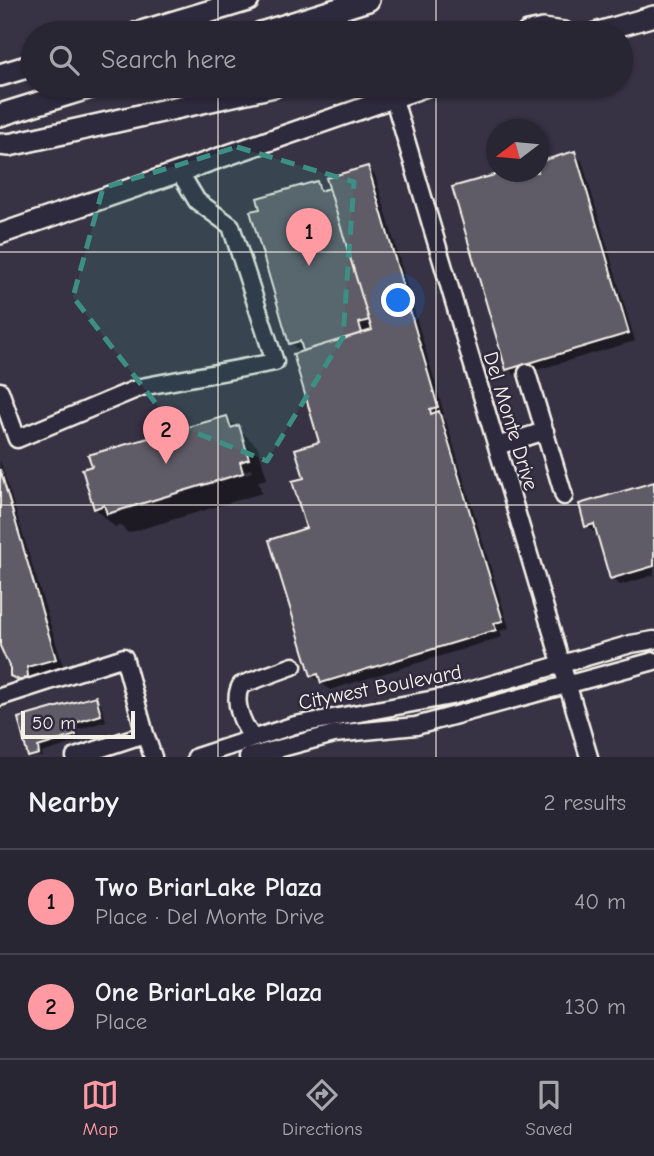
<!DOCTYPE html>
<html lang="en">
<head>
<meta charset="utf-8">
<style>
	:root { --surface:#292633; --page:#312e3b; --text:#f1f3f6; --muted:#a5a5ac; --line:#45434e; --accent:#ff9aa2 }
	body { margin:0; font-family:"Comic Neue",sans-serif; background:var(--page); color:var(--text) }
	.compass { position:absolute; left:486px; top:119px; width:63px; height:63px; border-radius:50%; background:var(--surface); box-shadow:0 2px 5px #0004; rotate:254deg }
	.scale { position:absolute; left:21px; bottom:18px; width:114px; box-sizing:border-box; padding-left:7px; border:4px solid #f4f1e8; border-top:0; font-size:19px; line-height:24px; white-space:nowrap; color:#f4f1e8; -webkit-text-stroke:5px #2f2a3d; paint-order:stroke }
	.you { position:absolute; left:399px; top:301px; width:24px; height:24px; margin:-18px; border:5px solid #fff; border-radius:50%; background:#1a73e8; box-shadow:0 0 0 10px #1a73e833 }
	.badge { display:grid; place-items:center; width:46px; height:46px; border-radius:50%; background:var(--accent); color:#111; font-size:23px; font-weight:700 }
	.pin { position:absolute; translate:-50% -58px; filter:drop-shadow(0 2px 4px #0008) }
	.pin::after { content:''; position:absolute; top:37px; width:24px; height:21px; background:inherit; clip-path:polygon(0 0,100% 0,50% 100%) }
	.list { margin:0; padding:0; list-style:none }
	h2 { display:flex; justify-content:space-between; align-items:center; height:91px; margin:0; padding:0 28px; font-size:30px }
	h2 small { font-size:23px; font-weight:400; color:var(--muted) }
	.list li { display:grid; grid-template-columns:46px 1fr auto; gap:21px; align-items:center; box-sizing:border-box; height:105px; padding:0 28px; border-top:2px solid var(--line) }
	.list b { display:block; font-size:26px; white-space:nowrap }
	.list p { margin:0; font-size:23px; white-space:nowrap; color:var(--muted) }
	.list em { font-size:23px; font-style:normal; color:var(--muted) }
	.icon { flex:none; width:38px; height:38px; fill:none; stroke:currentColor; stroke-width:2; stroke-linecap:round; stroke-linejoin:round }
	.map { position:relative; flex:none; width:654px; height:757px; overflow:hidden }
	.search { position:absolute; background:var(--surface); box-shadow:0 2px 5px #0004; left:21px; right:21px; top:21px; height:77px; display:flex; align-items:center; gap:18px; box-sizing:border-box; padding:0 24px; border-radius:38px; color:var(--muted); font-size:26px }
	.sheet { height:301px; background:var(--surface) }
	nav { display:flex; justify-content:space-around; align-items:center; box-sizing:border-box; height:98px; border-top:2px solid var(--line); background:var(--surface); font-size:19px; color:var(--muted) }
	nav a { display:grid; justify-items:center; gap:4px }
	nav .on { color:var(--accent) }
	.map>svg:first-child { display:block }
	.shadow { fill:#0007; fill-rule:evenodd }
	.building { fill:#5f5c67; stroke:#f4f1e8; stroke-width:2 }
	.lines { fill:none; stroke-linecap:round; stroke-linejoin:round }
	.minor-casing { stroke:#f4f1e8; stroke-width:21 }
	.major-casing { stroke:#f4f1e8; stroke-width:24 }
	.highway-casing { stroke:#f4f1e8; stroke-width:26 }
	.minor { stroke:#2f2a3d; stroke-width:16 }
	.major { stroke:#2f2a3d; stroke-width:19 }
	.highway { stroke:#2f2a3d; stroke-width:21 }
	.marked { fill:#3d8f86; fill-opacity:0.2; stroke:#3d8f86; stroke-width:5; stroke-dasharray:14 9; stroke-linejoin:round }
	.grid { fill:none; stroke:#f4f1e8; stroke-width:2; stroke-opacity:0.55 }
	.labels { text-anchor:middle; stroke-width:5; stroke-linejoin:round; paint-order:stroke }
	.street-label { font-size:21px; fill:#f4f1e8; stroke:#2f2a3d }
</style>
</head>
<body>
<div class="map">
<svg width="654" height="757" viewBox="0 0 654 757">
	<rect width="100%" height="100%" fill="#373244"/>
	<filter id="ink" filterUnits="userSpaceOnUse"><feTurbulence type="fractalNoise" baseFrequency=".0143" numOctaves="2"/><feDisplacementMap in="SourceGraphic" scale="14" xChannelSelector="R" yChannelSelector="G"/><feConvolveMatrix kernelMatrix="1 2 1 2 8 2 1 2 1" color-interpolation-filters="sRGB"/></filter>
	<g filter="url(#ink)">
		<path class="shadow" d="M574 153 582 161 635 341 516 376 508 369 455 188 511 172H538Z
			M367 168 375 175 444 414 441 416 446 421 509 628 500 631 502 637 330 690 312 675 306 479 321 444 301 353 291 343 262 210 317 183 324 191 331 189Z
			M226 417 258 447 267 479 258 481 262 493 128 533 120 525 115 527 95 508ZM251 469 252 472 111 515 108 512Z
			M0 460 63 666 34 675 35 684 20 683 12 675V667L0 638Z
			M654 484V575L620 585 612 578 598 532 595 533 587 526Z
			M95 698 101 704 106 721 77 730 80 741 42 753 43 757 30 756 20 719Z"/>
		<path class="building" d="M575 151 629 333 506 370 452 187 505 172H538V162Z
			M368 166 438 407 430 409 431 414 439 411 503 621 494 623 496 630 321 683 318 674 311 676 269 540 306 528 292 481 304 478 295 449 319 442 293 354 372 330 326 178Z
			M317 181 320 191 329 188 369 320 359 323 362 333 303 351 300 341 289 344 250 211 260 209 257 198Z
			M227 416 231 428 239 425 249 459 240 462 243 473 107 514 104 505 94 509 82 469 92 466 88 455Z
			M0 469 56 659 27 667 28 676 21 681 10 676V668L0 646Z
			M654 482V566L610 579 594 524 585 527 579 504Z
			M96 696 101 715 72 724 76 735 38 747 39 754 28 757 18 718Z"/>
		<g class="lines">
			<g class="minor-casing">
				<path id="minor" d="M393 96 589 757
					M527 373 564 496
					M0 391 17 439 141 387 275 362 231 226 197 201 179 171
					M497 446 545 431
					M0 697 124 657 145 734
					M252 737C242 723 232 701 241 685L293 666
					M75 757 145 734 153 757
					M196 757 295 725 451 696 631 644 654 640
					M248 757 334 734 416 726 654 661"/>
			</g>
			<g class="major-casing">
				<path id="major" d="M595 33 654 16
					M0 234 427 86"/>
			</g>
			<g class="highway-casing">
				<path id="highway" d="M138 33 248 0
					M261 33 368 0
					M528 33 543 30 564 33
					M0 75 33 65
					M0 115 94 86
					M0 144 9 145 274 86"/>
			</g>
			<use href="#minor" class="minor"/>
			<use href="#major" class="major"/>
			<use href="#highway" class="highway"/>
		</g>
	</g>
	<path class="marked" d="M237 147 354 182 343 337 267 461 171 423 73 297 103 188Z"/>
	<path class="grid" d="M218 0V33M436 0V33M218 86V757M436 86V757M0 252H654M0 505H654"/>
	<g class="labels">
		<g class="street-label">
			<text transform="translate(511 421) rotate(73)" y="7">Del Monte Drive</text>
			<text transform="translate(380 687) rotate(-11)" y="7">Citywest Boulevard</text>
		</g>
	</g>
</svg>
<svg class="compass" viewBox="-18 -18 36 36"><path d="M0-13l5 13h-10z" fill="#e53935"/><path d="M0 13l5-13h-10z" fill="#a5a5ac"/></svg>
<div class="scale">50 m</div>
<div class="you"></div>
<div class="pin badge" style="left:309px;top:266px">1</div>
<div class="pin badge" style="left:166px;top:464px">2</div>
<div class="search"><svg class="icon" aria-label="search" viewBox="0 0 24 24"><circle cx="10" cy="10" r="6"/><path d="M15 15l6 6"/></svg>Search here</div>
</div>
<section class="sheet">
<h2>Nearby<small>2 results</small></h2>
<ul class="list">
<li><span class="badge">1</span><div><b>Two BriarLake Plaza</b><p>Place · Del Monte Drive</p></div><em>40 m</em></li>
<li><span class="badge">2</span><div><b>One BriarLake Plaza</b><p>Place</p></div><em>130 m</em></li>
</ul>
</section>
<nav>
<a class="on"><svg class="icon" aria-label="map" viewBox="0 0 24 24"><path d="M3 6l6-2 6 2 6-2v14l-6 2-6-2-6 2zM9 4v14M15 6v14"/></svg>Map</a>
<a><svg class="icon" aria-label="directions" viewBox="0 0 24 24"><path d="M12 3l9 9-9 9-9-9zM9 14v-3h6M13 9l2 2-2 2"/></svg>Directions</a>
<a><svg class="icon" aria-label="saved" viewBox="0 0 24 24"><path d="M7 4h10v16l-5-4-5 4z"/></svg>Saved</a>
</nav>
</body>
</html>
